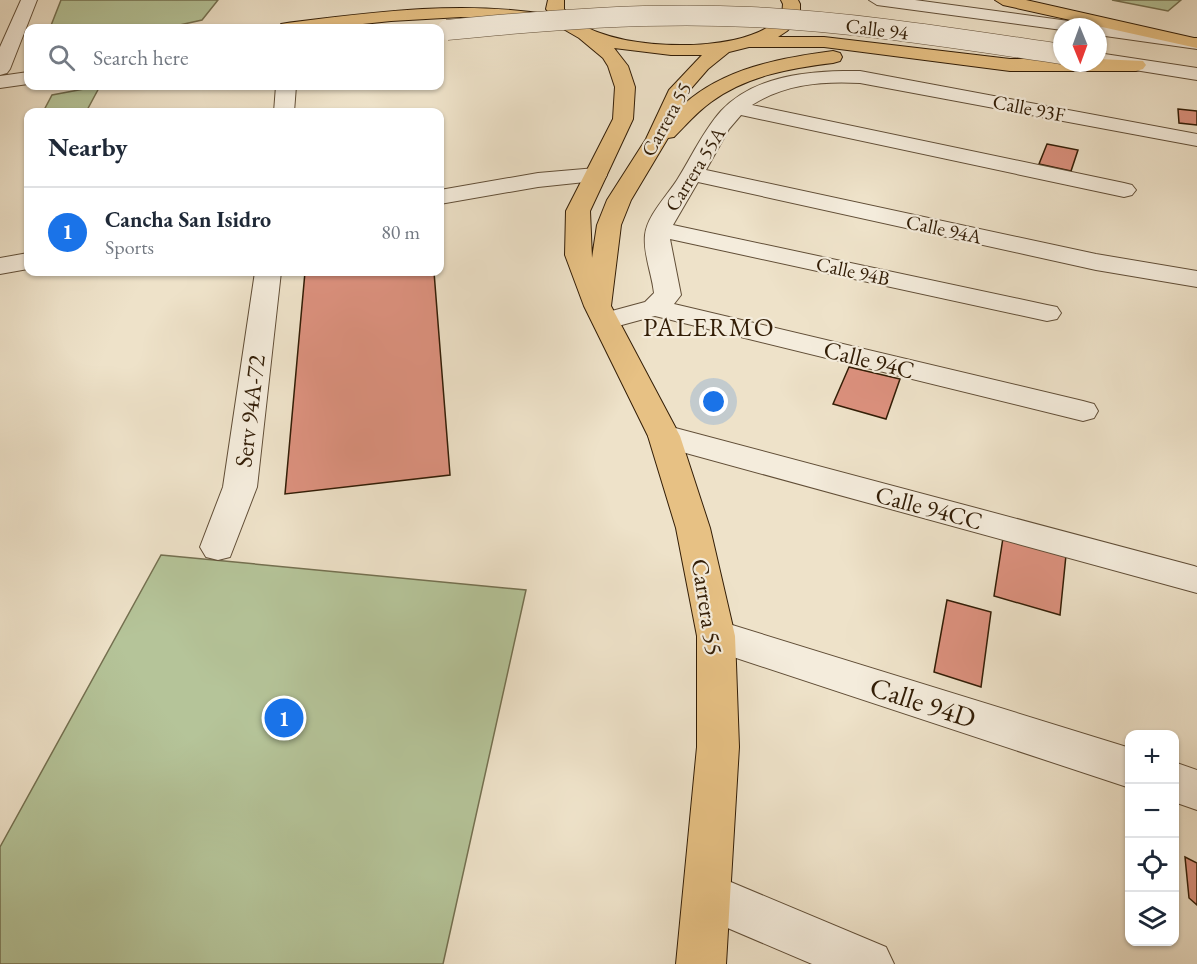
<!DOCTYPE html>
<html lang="en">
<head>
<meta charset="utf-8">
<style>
	:root { --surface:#fff; --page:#f2f2f3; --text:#1f2937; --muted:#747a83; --line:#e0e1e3; --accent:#1a73e8 }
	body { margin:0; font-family:"EB Garamond",serif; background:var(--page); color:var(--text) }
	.controls { position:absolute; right:18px; bottom:18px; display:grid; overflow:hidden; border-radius:12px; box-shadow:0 2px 4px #0004 }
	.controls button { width:54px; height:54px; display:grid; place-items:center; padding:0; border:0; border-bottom:2px solid var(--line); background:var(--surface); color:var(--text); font:30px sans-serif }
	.compass { position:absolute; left:1053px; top:18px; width:54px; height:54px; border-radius:50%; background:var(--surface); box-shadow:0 2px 4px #0004; rotate:179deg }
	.you { position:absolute; left:714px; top:402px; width:21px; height:21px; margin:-15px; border:4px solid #fff; border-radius:50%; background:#1a73e8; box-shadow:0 0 0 9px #1a73e833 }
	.badge { display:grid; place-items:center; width:39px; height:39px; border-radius:50%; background:var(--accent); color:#fff; font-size:20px; font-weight:700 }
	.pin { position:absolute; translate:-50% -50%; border:3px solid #fff; box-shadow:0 2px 6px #0006 }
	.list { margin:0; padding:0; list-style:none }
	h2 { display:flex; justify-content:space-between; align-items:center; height:78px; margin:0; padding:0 24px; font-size:26px }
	h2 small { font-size:20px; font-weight:400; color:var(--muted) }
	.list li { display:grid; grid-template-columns:39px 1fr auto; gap:18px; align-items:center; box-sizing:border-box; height:90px; padding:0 24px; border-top:2px solid var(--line) }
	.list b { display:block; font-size:22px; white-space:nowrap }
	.list p { margin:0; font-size:20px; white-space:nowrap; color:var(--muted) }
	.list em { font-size:20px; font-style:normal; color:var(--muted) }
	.icon { flex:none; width:33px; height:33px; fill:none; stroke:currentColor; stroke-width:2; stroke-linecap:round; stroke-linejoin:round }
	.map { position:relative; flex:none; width:1197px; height:964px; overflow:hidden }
	.search { position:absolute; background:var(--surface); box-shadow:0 2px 4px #0004; left:24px; top:24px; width:420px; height:66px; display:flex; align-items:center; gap:15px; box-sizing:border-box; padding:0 21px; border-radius:12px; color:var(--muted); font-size:22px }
	.panel { position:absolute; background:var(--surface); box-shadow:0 2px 4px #0004; left:24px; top:108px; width:420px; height:168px; border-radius:12px }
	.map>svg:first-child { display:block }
	.green { fill:#b5c499; stroke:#747050; stroke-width:1.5 }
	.building { fill:#dc917e; stroke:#321d06; stroke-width:1.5 }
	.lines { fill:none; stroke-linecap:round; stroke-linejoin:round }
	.minor-casing { stroke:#614e37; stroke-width:2 }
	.major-casing { stroke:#321d06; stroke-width:2 }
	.minor { fill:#f4ecdc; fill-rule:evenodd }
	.major { fill:#e7c184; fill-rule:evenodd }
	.minor-bridge-casing { stroke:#614e37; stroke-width:21; stroke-linecap:butt }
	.minor-bridge { stroke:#f4ecdc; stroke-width:20 }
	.labels { text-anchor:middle; stroke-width:4.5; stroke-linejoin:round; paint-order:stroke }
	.far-street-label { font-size:20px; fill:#321d06; stroke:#f4ecdc }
	.street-label { font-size:24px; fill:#321d06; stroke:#f4ecdc }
	.neighbourhood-label { font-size:26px; letter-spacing:1.5px; fill:#321d06; stroke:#f4ecdc }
	.near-street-label { font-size:28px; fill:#321d06; stroke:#f4ecdc }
</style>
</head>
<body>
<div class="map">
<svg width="1197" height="964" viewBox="0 0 1197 964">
	<rect width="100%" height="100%" fill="#eee2c9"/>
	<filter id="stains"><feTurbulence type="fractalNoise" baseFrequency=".00333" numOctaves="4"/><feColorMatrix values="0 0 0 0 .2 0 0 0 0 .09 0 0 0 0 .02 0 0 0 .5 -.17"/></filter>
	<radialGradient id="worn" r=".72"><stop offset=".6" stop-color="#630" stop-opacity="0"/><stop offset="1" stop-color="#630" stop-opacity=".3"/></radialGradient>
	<path class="green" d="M61 0H218L202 20 166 28H50Z
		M1112 0H1181L1168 11Z
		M100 86 86 112H43L52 95Z
		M161 555 526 590 443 964H0V847Z"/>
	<path class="building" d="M1178 109 1197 111V125L1179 123Z
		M1047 144 1078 150 1071 171 1039 164Z
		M305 272H434L450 475 285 494Z
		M849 367 900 379 886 419 833 404Z
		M1003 538 1066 555 1060 615 994 596Z
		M947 600 991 612 981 687 934 672Z
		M1185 857 1197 863V905L1189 898Z"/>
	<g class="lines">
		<g class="minor-casing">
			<path id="minor" d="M21 0H37L10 69 7 73 0 75V47Z
				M869 0H915L1076 22 1082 23 1085 27H1062V30L877 5Z
				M1098 25 1197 39V49L1098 35V27H1091Z
				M1098 53 1197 68V80L1091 63H1098Z
				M843 71H860L1197 134V146L860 83C822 81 785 84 752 105L1124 183 1132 185 1136 190 1132 195 1124 197 741 115 729 129 706 170 1096 254 1197 271V287L1096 270 698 182 673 225 1047 305 1057 307 1061 313 1057 319 1047 321 670 239 681 295 674 304 1083 401 1094 404 1098 411 1094 418 1083 421 655 316 607 329 597 327 593 321 597 315 645 302 654 293C652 274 643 254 645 235 647 216 666 197 677 180 691 158 703 131 721 111 752 78 800 72 843 71Z
				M28 72V84L0 88V76Z
				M276 86H296L294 112H274Z
				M596 168 604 170 607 175 604 180 538 187 440 204V190L538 173Z
				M28 253V269L0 274V258Z
				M255 272H281L257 487 230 557 218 560 206 557 200 547 223 487Z
				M664 425 1194 566 1197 567V593L653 444 648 436 653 428Z
				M716 620 1130 748V788L703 647 697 636 703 625Z
				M1174 762 1197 770V810L1174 802Z
				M707 872 886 947 894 964H812L690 912 684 895 690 878Z"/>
		</g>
		<g class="major-casing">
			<path id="major" d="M548 0H564V9C593 50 707 52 751 35 763 31 773 25 782 16L783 4 781 0H798L800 4V18L787 31 778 37H824L1010 59H1062V63H1098V59L1143 61 1146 65 1143 69 1136 71H1010L824 47H749L729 52 708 69 688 92 683 105C724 68 780 58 833 51L840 53 842 57 840 61 833 63C791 68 746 76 711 102 697 112 686 125 674 137L668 138 631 200 621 225 611 306 680 436 710 528 735 636 739 747 726 964H676L697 747V636L676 528 648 436 584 306 565 255 566 211 613 119 615 87 608 66 603 58 579 38 560 27 531 21 461 17 391 21 325 28H278L281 24 287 23C374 12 463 0 551 15L546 9ZM614 48 671 55H702L669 90 646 139 607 200 597 225 592 258 590 211 633 119 635 87 628 66Z
				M995 0H1026L1194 38H1197V48L1003 5Z"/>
		</g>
		<use href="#minor" class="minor"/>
		<use href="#major" class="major"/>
		<g class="minor-bridge-casing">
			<path id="minor-bridge" d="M447 30C548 20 649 12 751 17 855 22 959 39 1062 54"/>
		</g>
		<use href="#minor-bridge" class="minor-bridge"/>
	</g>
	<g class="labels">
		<g class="far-street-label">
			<text transform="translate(877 29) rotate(7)" y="7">Calle 94</text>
			<text transform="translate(1029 108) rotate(11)" y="7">Calle 93F</text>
			<text transform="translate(666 119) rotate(-61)" y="7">Carrera 55</text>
			<text transform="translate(695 169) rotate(-58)" y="7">Carrera 55A</text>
			<text transform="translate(944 229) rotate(12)" y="7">Calle 94A</text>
			<text transform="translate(853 271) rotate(12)" y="7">Calle 94B</text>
		</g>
		<g class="street-label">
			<text transform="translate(869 360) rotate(14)" y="8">Calle 94C</text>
			<text transform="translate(250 411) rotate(-83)" y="8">Serv 94A-72</text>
			<text transform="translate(929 508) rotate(15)" y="8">Calle 94CC</text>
			<text transform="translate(707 607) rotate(81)" y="8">Carrera 55</text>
		</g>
		<g class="neighbourhood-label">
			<text x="709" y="336">PALERMO</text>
		</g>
		<g class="near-street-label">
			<text transform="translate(923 702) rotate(18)" y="10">Calle 94D</text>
		</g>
	</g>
	<rect width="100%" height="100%" filter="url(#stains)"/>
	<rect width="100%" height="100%" fill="url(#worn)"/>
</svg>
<div class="controls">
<button>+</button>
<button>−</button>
<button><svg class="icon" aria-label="locate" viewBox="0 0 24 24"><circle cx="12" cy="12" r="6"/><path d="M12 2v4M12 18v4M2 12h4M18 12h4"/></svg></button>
<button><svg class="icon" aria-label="layers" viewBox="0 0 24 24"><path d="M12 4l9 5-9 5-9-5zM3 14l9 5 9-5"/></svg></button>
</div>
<svg class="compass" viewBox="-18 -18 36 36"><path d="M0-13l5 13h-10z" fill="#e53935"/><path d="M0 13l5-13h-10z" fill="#747a83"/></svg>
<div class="you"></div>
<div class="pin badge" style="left:284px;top:718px">1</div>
<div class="search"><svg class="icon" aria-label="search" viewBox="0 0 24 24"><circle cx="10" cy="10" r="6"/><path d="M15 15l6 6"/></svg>Search here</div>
<section class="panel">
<h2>Nearby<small></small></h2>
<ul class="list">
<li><span class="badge">1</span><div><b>Cancha San Isidro</b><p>Sports</p></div><em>80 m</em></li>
</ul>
</section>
</div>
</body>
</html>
